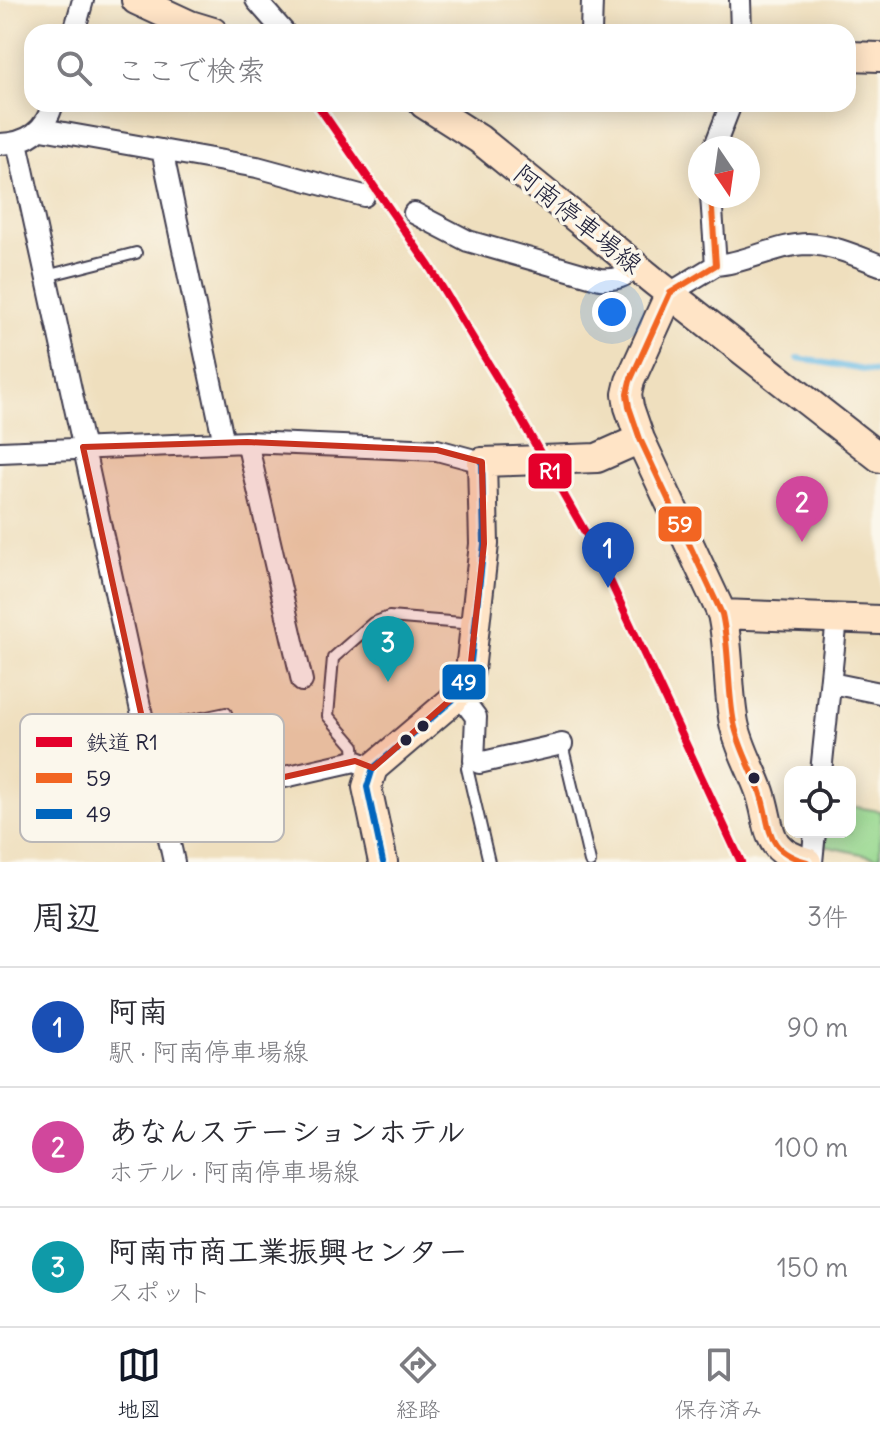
<!DOCTYPE html>
<html lang="ja">
<head>
<meta charset="utf-8">
<style>
	:root { --surface:#fff; --page:#f2f2f3; --text:#2b2b33; --muted:#7c7c81; --line:#e1e1e2; --accent:#111827 }
	body { margin:0; font-family:Delius,"Klee One",sans-serif; background:var(--page); color:var(--text) }
	.controls { position:absolute; right:24px; bottom:24px; display:grid; overflow:hidden; border-radius:16px; box-shadow:0 4px 20px #0003 }
	.controls button { width:72px; height:72px; display:grid; place-items:center; padding:0; border:0; border-bottom:2px solid var(--line); background:var(--surface); color:var(--text); font:40px sans-serif }
	.compass { position:absolute; left:688px; top:136px; width:72px; height:72px; border-radius:50%; background:var(--surface); box-shadow:0 4px 20px #0003; rotate:167deg }
	.you { position:absolute; left:612px; top:312px; width:28px; height:28px; margin:-20px; border:6px solid #fff; border-radius:50%; background:#1a73e8; box-shadow:0 0 0 12px #1a73e833 }
	.badge { display:grid; place-items:center; width:52px; height:52px; border-radius:50%; background:var(--accent); color:#fff; font-size:26px; font-weight:700 }
	.pin { position:absolute; translate:-50% -66px; filter:drop-shadow(0 2px 4px #0008) }
	.pin::after { content:''; position:absolute; top:42px; width:28px; height:24px; background:inherit; clip-path:polygon(0 0,100% 0,50% 100%) }
	.list { margin:0; padding:0; list-style:none }
	h2 { display:flex; justify-content:space-between; align-items:center; height:104px; margin:0; padding:0 32px; font-size:34px }
	h2 small { font-size:26px; font-weight:400; color:var(--muted) }
	.list li { display:grid; grid-template-columns:52px 1fr auto; gap:24px; align-items:center; box-sizing:border-box; height:120px; padding:0 32px; border-top:2px solid var(--line) }
	.list b { display:block; font-size:30px; white-space:nowrap }
	.list p { margin:0; font-size:26px; white-space:nowrap; color:var(--muted) }
	.list em { font-size:26px; font-style:normal; color:var(--muted) }
	.icon { flex:none; width:44px; height:44px; fill:none; stroke:currentColor; stroke-width:2; stroke-linecap:round; stroke-linejoin:round }
	.map { position:relative; flex:none; width:880px; height:862px; overflow:hidden }
	.search { position:absolute; background:var(--surface); box-shadow:0 4px 20px #0003; left:24px; right:24px; top:24px; height:88px; display:flex; align-items:center; gap:20px; box-sizing:border-box; padding:0 28px; border-radius:24px; color:var(--muted); font-size:30px }
	.sheet { height:464px; background:var(--surface) }
	nav { display:flex; justify-content:space-around; align-items:center; box-sizing:border-box; height:112px; border-top:2px solid var(--line); background:var(--surface); font-size:22px; color:var(--muted) }
	nav a { display:grid; justify-items:center; gap:4px }
	nav .on { color:var(--accent) }
	.map>svg:first-child { display:block }
	.green { fill:#97d88f; stroke:#5c7d65; stroke-width:2 }
	.lines { fill:none; stroke-linecap:round; stroke-linejoin:round }
	.stream { stroke:#6abbe5; stroke-width:6 }
	.lane-casing { stroke:#413e4f; stroke-width:14 }
	.street-casing { stroke:#413e4f; stroke-width:24 }
	.secondary-casing { stroke:#413e4f; stroke-width:32 }
	.lane { stroke:#fff; stroke-width:10 }
	.street { stroke:#fff; stroke-width:20 }
	.secondary { stroke:#ffe4c6; stroke-width:28 }
	.bus-1-casing { stroke:#fbf7ec; stroke-width:12 }
	.bus-2-casing { stroke:#fbf7ec; stroke-width:12 }
	.bus-1 { stroke:#f26522; stroke-width:6 }
	.bus-2 { stroke:#0065bd; stroke-width:6 }
	.rail-1-casing { stroke:#fbf7ec; stroke-width:14 }
	.rail-1 { stroke:#e4002b; stroke-width:8 }
	.marked { fill:#c8321e; fill-opacity:0.2; stroke:#c8321e; stroke-width:6; stroke-linejoin:round }
	.bus-dot { fill:#22223b; stroke:#fbf7ec; stroke-width:3 }
	.labels { text-anchor:middle; stroke-width:7; stroke-linejoin:round; paint-order:stroke }
	.street-label { font-size:26px; fill:#22223b; stroke:#fbf7ec }
	.key { fill:#fbf7ec; stroke:#bab7b7; stroke-width:2 }
	.key-label { font-size:22px; fill:#22223b }
	.line-badge { stroke:#fbf7ec; stroke-width:3 }
	.badge-label { font-size:22px; text-anchor:middle; font-weight:bold; fill:#fff }
</style>
</head>
<body>
<div class="map">
<svg width="880" height="862" viewBox="0 0 880 862">
	<rect width="100%" height="100%" fill="#fbf7ec"/>
	<filter id="ink" filterUnits="userSpaceOnUse"><feTurbulence type="fractalNoise" baseFrequency=".0125" numOctaves="2"/><feDisplacementMap in="SourceGraphic" scale="16" xChannelSelector="R" yChannelSelector="G"/><feConvolveMatrix kernelMatrix="1 2 1 2 8 2 1 2 1" color-interpolation-filters="sRGB"/></filter>
	<filter id="wash" filterUnits="userSpaceOnUse"><feTurbulence type="fractalNoise" baseFrequency=".006" numOctaves="4" result="noise"/><feDisplacementMap in="SourceGraphic" scale="32" xChannelSelector="R" yChannelSelector="G"/><feGaussianBlur stdDeviation="1.8" result="paint"/><feColorMatrix in="noise" values="0 0 0 0 0 0 0 0 0 0 0 0 0 0 0 0 0 1.4 0 .05"/><feComposite in="paint" operator="in"/></filter>
	<g filter="url(#wash)">
		<rect width="100%" height="100%" fill="#efdfbe"/>
		<path class="green" d="M850 806 880 811V858L825 846 826 832H850Z"/>
		<g class="lines">
			<path class="stream" d="M798 358 880 373"/>
		</g>
	</g>
	<g filter="url(#ink)">
		<g class="lines">
			<g class="lane-casing">
				<path id="lane" d="M46 276 136 253
					M145 730 226 713
					M562 744 590 862
					M474 760 467 768 489 862
					M355 761 354 746 328 716 333 658 373 623 389 617 474 624"/>
			</g>
			<g class="street-casing">
				<path id="street" d="M256 0 284 32
					M740 0 741 32
					M74 32 83 0
					M591 32 592 0
					M42 129 257 167 364 196
					M17 142 174 862
					M0 144C28 143 45 131 53 104
					M714 148 731 104
					M162 150 224 443
					M414 213 468 241 600 279C616 280 625 278 636 266
					M716 265C747 263 777 244 808 244 833 245 857 256 880 265
					M670 293 716 265 711 196
					M247 442 302 681
					M0 452 247 442 437 450 482 462
					M831 683 880 693
					M458 693 476 717 474 760 479 763 562 744
					M821 772 837 619
					M161 805 355 761 373 768
					M812 862 815 832"/>
			</g>
			<g class="secondary-casing">
				<path id="secondary" d="M136 0 190 25 213 32
					M848 56 880 57
					M424 104 479 139 655 282 880 458
					M670 293 630 381 627 394 629 407 640 439 722 614C730 650 727 687 734 723 739 748 752 769 760 792 772 828 763 850 807 862
					M722 614 880 620
					M383 862 367 787 373 768 453 700 470 671 484 544 482 462 597 458 640 439"/>
			</g>
			<use href="#lane" class="lane"/>
			<use href="#street" class="street"/>
			<use href="#secondary" class="secondary"/>
			<g class="bus-1-casing">
				<path id="bus-1" d="M711 196 716 265 670 293 630 381 627 394 629 407 640 439 722 614C730 650 727 687 734 723 739 748 752 769 760 792 772 828 763 850 807 862"/>
			</g>
			<g class="bus-2-casing">
				<path id="bus-2" d="M383 862 367 787 373 768 453 700 470 671 484 544 482 462"/>
			</g>
			<use href="#bus-1" class="bus-1"/>
			<use href="#bus-2" class="bus-2"/>
			<g class="rail-1-casing">
				<path id="rail-1" d="M317 104 429 266 505 391 598 555 741 862"/>
			</g>
			<use href="#rail-1" class="rail-1"/>
		</g>
	</g>
	<path class="marked" d="M247 442 437 450 482 462 484 544 470 671 458 693 373 768 355 761 161 805 83 447Z"/>
	<g class="bus-dot">
		<circle cx="423" cy="726" r="7"/>
		<circle cx="406" cy="740" r="7"/>
		<circle cx="754" cy="778" r="7"/>
	</g>
	<g class="labels">
		<g class="street-label">
			<text transform="translate(578 219) rotate(39)" y="9">阿南停車場線</text>
		</g>
	</g>
	<rect x="20" y="714" width="264" height="128" rx="12" class="key"/>
	<rect x="36" y="737" width="36" height="10" fill="#e4002b"/>
	<rect x="36" y="773" width="36" height="10" fill="#f26522"/>
	<rect x="36" y="809" width="36" height="10" fill="#0065bd"/>
	<g class="key-label">
		<text x="86" y="750">鉄道 R1</text>
		<text x="86" y="786">59</text>
		<text x="86" y="822">49</text>
	</g>
	<g class="line-badge">
		<rect x="527" y="452" width="46" height="38" rx="8" fill="#e4002b"/>
		<rect x="657" y="505" width="46" height="38" rx="8" fill="#f26522"/>
		<rect x="441" y="663" width="46" height="38" rx="8" fill="#0065bd"/>
	</g>
	<g class="badge-label">
		<text x="550" y="479">R1</text>
		<text x="680" y="532">59</text>
		<text x="464" y="690">49</text>
	</g>
</svg>
<div class="controls">
<button><svg class="icon" aria-label="locate" viewBox="0 0 24 24"><circle cx="12" cy="12" r="6"/><path d="M12 2v4M12 18v4M2 12h4M18 12h4"/></svg></button>
</div>
<svg class="compass" viewBox="-18 -18 36 36"><path d="M0-13l5 13h-10z" fill="#e53935"/><path d="M0 13l5-13h-10z" fill="#7c7c81"/></svg>
<div class="you"></div>
<div class="pin badge" style="left:608px;top:588px;background:#1a4fb4">1</div>
<div class="pin badge" style="left:802px;top:542px;background:#d1479c">2</div>
<div class="pin badge" style="left:388px;top:682px;background:#0f9aa8">3</div>
<div class="search"><svg class="icon" aria-label="search" viewBox="0 0 24 24"><circle cx="10" cy="10" r="6"/><path d="M15 15l6 6"/></svg>ここで検索</div>
</div>
<section class="sheet">
<h2>周辺<small>3件</small></h2>
<ul class="list">
<li><span class="badge" style="background:#1a4fb4">1</span><div><b>阿南</b><p>駅 · 阿南停車場線</p></div><em>90 m</em></li>
<li><span class="badge" style="background:#d1479c">2</span><div><b>あなんステーションホテル</b><p>ホテル · 阿南停車場線</p></div><em>100 m</em></li>
<li><span class="badge" style="background:#0f9aa8">3</span><div><b>阿南市商工業振興センター</b><p>スポット</p></div><em>150 m</em></li>
</ul>
</section>
<nav>
<a class="on"><svg class="icon" aria-label="map" viewBox="0 0 24 24"><path d="M3 6l6-2 6 2 6-2v14l-6 2-6-2-6 2zM9 4v14M15 6v14"/></svg>地図</a>
<a><svg class="icon" aria-label="directions" viewBox="0 0 24 24"><path d="M12 3l9 9-9 9-9-9zM9 14v-3h6M13 9l2 2-2 2"/></svg>経路</a>
<a><svg class="icon" aria-label="saved" viewBox="0 0 24 24"><path d="M7 4h10v16l-5-4-5 4z"/></svg>保存済み</a>
</nav>
</body>
</html>
